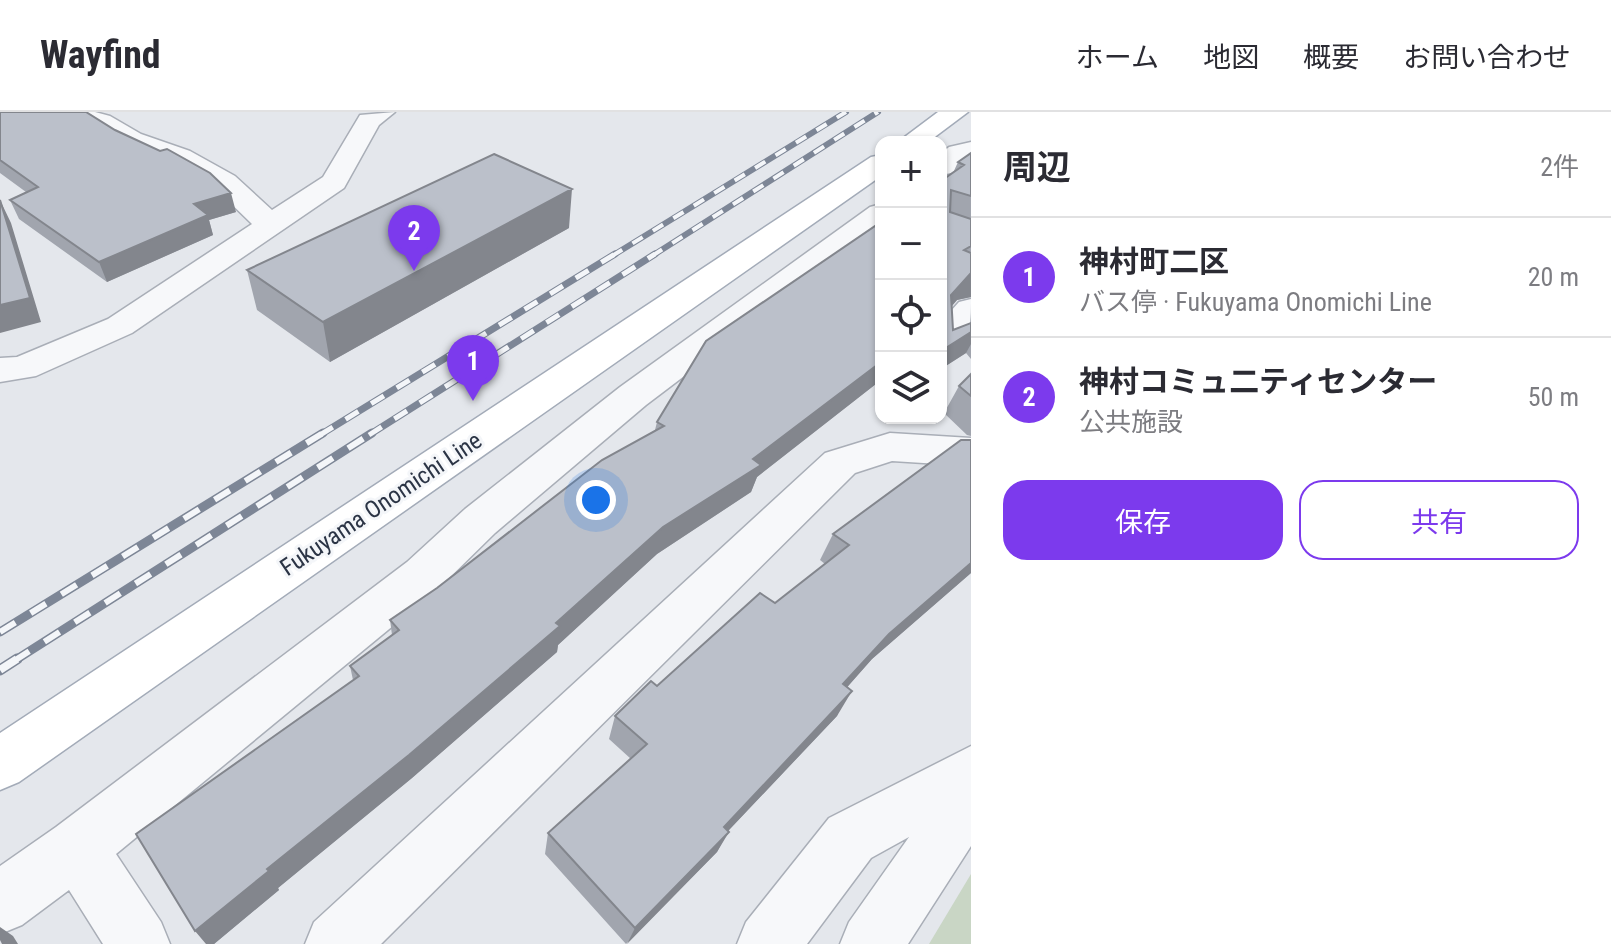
<!DOCTYPE html>
<html lang="ja">
<head>
<meta charset="utf-8">
<style>
	:root { --surface:#fff; --page:#f7f7f7; --text:#2b2b33; --muted:#7c7c81; --line:#e1e1e2; --accent:#7c3aed }
	body { margin:0; font-family:"Roboto Condensed","Noto Sans JP",sans-serif; background:var(--page); color:var(--text) }
	.controls { position:absolute; right:24px; top:24px; display:grid; overflow:hidden; border-radius:16px; box-shadow:0 2px 6px #0004 }
	.controls button { width:72px; height:72px; display:grid; place-items:center; padding:0; border:0; border-bottom:2px solid var(--line); background:var(--surface); color:var(--text); font:40px sans-serif }
	.you { position:absolute; left:596px; top:388px; width:28px; height:28px; margin:-20px; border:6px solid #fff; border-radius:50%; background:#1a73e8; box-shadow:0 0 0 12px #1a73e833 }
	.badge { display:grid; place-items:center; width:52px; height:52px; border-radius:50%; background:var(--accent); color:#fff; font-size:26px; font-weight:700 }
	.pin { position:absolute; translate:-50% -66px; filter:drop-shadow(0 2px 4px #0008) }
	.pin::after { content:''; position:absolute; top:42px; width:28px; height:24px; background:inherit; clip-path:polygon(0 0,100% 0,50% 100%) }
	.list { margin:0; padding:0; list-style:none }
	h2 { display:flex; justify-content:space-between; align-items:center; height:104px; margin:0; padding:0 32px; font-size:34px }
	h2 small { font-size:26px; font-weight:400; color:var(--muted) }
	.list li { display:grid; grid-template-columns:52px 1fr auto; gap:24px; align-items:center; box-sizing:border-box; height:120px; padding:0 32px; border-top:2px solid var(--line) }
	.list b { display:block; font-size:30px; white-space:nowrap }
	.list p { margin:0; font-size:26px; white-space:nowrap; color:var(--muted) }
	.list em { font-size:26px; font-style:normal; color:var(--muted) }
	.actions { display:flex; gap:16px; padding:24px 32px }
	.actions a { flex:1; padding:18px 0; border:2px solid var(--accent); border-radius:24px; text-align:center; font-size:28px; color:var(--accent) }
	.actions .main { background:var(--accent); color:#fff }
	.icon { flex:none; width:44px; height:44px; fill:none; stroke:currentColor; stroke-width:2; stroke-linecap:round; stroke-linejoin:round }
	.map { position:relative; flex:none; width:971px; height:832px; overflow:hidden }
	header { display:flex; align-items:center; gap:48px; box-sizing:border-box; height:112px; padding:0 40px; background:var(--surface); border-bottom:2px solid var(--line) }
	header strong { font-size:38px }
	nav { display:flex; gap:44px; margin-inline-start:auto; font-size:28px }
	main { display:flex }
	aside { flex:1; background:var(--surface) }
	.map>svg:first-child { display:block }
	.green { fill:#c9d6c5 }
	.lines { fill:none; stroke-linecap:round; stroke-linejoin:round }
	.street-casing { stroke:#a9aeb7; stroke-width:3 }
	.primary-casing { stroke:#a3abb8; stroke-width:3 }
	.street { fill:#f7f8fa; fill-rule:evenodd }
	.primary { fill:#fff; fill-rule:evenodd }
	.rail-far3-casing { stroke:#7d8696; stroke-width:6 }
	.rail-far2-casing { stroke:#7d8696; stroke-width:7 }
	.rail-far1-casing { stroke:#7d8696; stroke-width:9 }
	.rail-casing { stroke:#7d8696; stroke-width:11 }
	.rail-far3 { stroke:#f4f6f9; stroke-width:4; stroke-dasharray:12; stroke-linecap:butt }
	.rail-far2 { stroke:#f4f6f9; stroke-width:5; stroke-dasharray:15; stroke-linecap:butt }
	.rail-far1 { stroke:#f4f6f9; stroke-width:6; stroke-dasharray:18; stroke-linecap:butt }
	.rail { stroke:#f4f6f9; stroke-width:8; stroke-dasharray:23; stroke-linecap:butt }
	.wall { fill:#a1a5ae }
	.shaded-wall { fill:#83868d }
	.building { fill:#bbc0ca; stroke:#83868d; stroke-width:2 }
	.labels { text-anchor:middle; stroke-width:6; stroke-linejoin:round; paint-order:stroke }
	.street-label { font-size:24px; fill:#2b3445; stroke:#f4f6f9 }
</style>
</head>
<body>
<header>
<strong>Wayfind</strong>
<nav><a>ホーム</a><a>地図</a><a>概要</a><a>お問い合わせ</a></nav>
</header>
<main>
<div class="map">
<svg width="971" height="832" viewBox="0 0 971 832">
	<rect width="100%" height="100%" fill="#e4e7ec"/>
	<path class="green" d="M971 762V832H929Z"/>
	<g class="lines">
		<g class="street-casing">
			<path id="street" d="M45 0H95L110 4 141 22 190 39 235 64 272 98 323 65 360 3 395 0 379 13 344 76 132 221 36 264 0 270V246L17 245 108 207 252 112 215 76 170 51 123 34 93 15 49 5Z
				M971 30V46L951 61 941 63V42L949 35Z
				M881 92V115L646 293 495 421 439 476 116 742 161 810 170 832H103L69 778 22 813 0 822V754L56 715 407 450 465 397 620 275 870 95Z
				M971 187C971 213 971 235 941 243V210L959 190Z
				M890 321 971 326V354L892 349 855 361 381 832H305L314 810 825 341Z
				M971 634V734L908 832H840L849 810 909 725 871 746 807 832H737L746 810 829 706Z"/>
		</g>
		<g class="primary-casing">
			<path id="primary" d="M938 0H968L928 30H898Z
				M881 43V64L19 670 0 678V621L871 45Z"/>
		</g>
		<use href="#street" class="street"/>
		<use href="#primary" class="primary"/>
		<g class="rail-far3-casing">
			<path id="rail-far3" d="M612 144 846 0
				M652 144 878 0"/>
		</g>
		<g class="rail-far2-casing">
			<path id="rail-far2" d="M320 323 615 142
				M369 323 655 142"/>
		</g>
		<g class="rail-far1-casing">
			<path id="rail-far1" d="M0 520 323 321
				M14 549 372 321"/>
		</g>
		<g class="rail-casing">
			<path id="rail" d="M0 558 17 547"/>
		</g>
		<use href="#rail-far3" class="rail-far3"/>
		<use href="#rail-far2" class="rail-far2"/>
		<use href="#rail-far1" class="rail-far1"/>
		<use href="#rail" class="rail"/>
	</g>
	<path class="wall" d="M0 0 236 100 209 108 213 123 107 170 19 107 10 88 26 80 0 61Z
		M971 41V185L957 188 952 194 953 218 971 211V247L966 241 941 257V69L953 61 958 50Z
		M881 110V268L757 365 751 380 657 442 558 533 557 540 412 666 278 776 279 778 214 832H206L353 568 350 554 392 523 390 508 437 476 655 318 657 310Z
		M569 116 330 250 257 198 247 158Z
		M971 262V324L967 323 944 301 959 274Z
		M971 328V461L872 547 847 575 837 604 728 719 717 740 626 832 545 742 548 721 631 647 609 627 615 604 775 491 825 452 820 448 833 422Z"/>
	<path class="shaded-wall" d="M572 77 569 116 330 250 323 210Z
		M231 81 236 100 209 108 213 123 107 170 99 150 194 92Z
		M0 88 11 111 41 210 0 221Z
		M971 161V185L957 188 941 206 951 183Z
		M971 220V232L966 241 941 257V239Z
		M881 250V268L757 365 751 380 657 442 558 533 557 540 412 666 278 776 279 778 214 832H206L195 819 663 415Z
		M971 451V461L872 547 828 597 843 572 889 522Z
		M852 579 837 604 712 736 724 715Z
		M729 720 717 740 627 832 635 816Z
		M0 815 13 824 18 832H2L0 828Z"/>
	<path class="building" d="M0 0H86L115 18 160 39 167 37 210 61 231 81 194 92 208 103 99 150 10 88 38 75 0 48Z
		M971 41V84L951 78 950 100 971 107V134L964 138 971 141V161L951 183 953 218 971 211V220L941 239V69L964 53 958 50Z
		M494 42 572 77 323 210 247 158Z
		M0 88 30 186 0 193Z
		M881 110V250L753 347 761 353 663 415 556 511 560 514 409 643 267 757 269 759 195 819 136 722 359 564 350 554 399 518 390 508 437 476 602 348 664 314 657 310 706 229Z
		M971 262V284L959 274Z
		M961 328H971V451L889 522 843 572 852 579 724 715 729 720 635 816 548 721 647 632 615 604 651 569 657 574 760 481 775 491 849 433 833 422Z"/>
	<g class="labels">
		<g class="street-label">
			<text transform="translate(381 392) rotate(-34)" y="8">Fukuyama Onomichi Line</text>
		</g>
	</g>
</svg>
<div class="controls">
<button>+</button>
<button>−</button>
<button><svg class="icon" aria-label="locate" viewBox="0 0 24 24"><circle cx="12" cy="12" r="6"/><path d="M12 2v4M12 18v4M2 12h4M18 12h4"/></svg></button>
<button><svg class="icon" aria-label="layers" viewBox="0 0 24 24"><path d="M12 4l9 5-9 5-9-5zM3 14l9 5 9-5"/></svg></button>
</div>
<div class="you"></div>
<div class="pin badge" style="left:473px;top:289px">1</div>
<div class="pin badge" style="left:414px;top:159px">2</div>
</div>
<aside>
<h2>周辺<small>2件</small></h2>
<ul class="list">
<li><span class="badge">1</span><div><b>神村町二区</b><p>バス停 · Fukuyama Onomichi Line</p></div><em>20 m</em></li>
<li><span class="badge">2</span><div><b>神村コミュ二ティセンター</b><p>公共施設</p></div><em>50 m</em></li>
</ul>
<div class="actions"><a class="main">保存</a><a>共有</a></div>
</aside>
</main>
</body>
</html>
